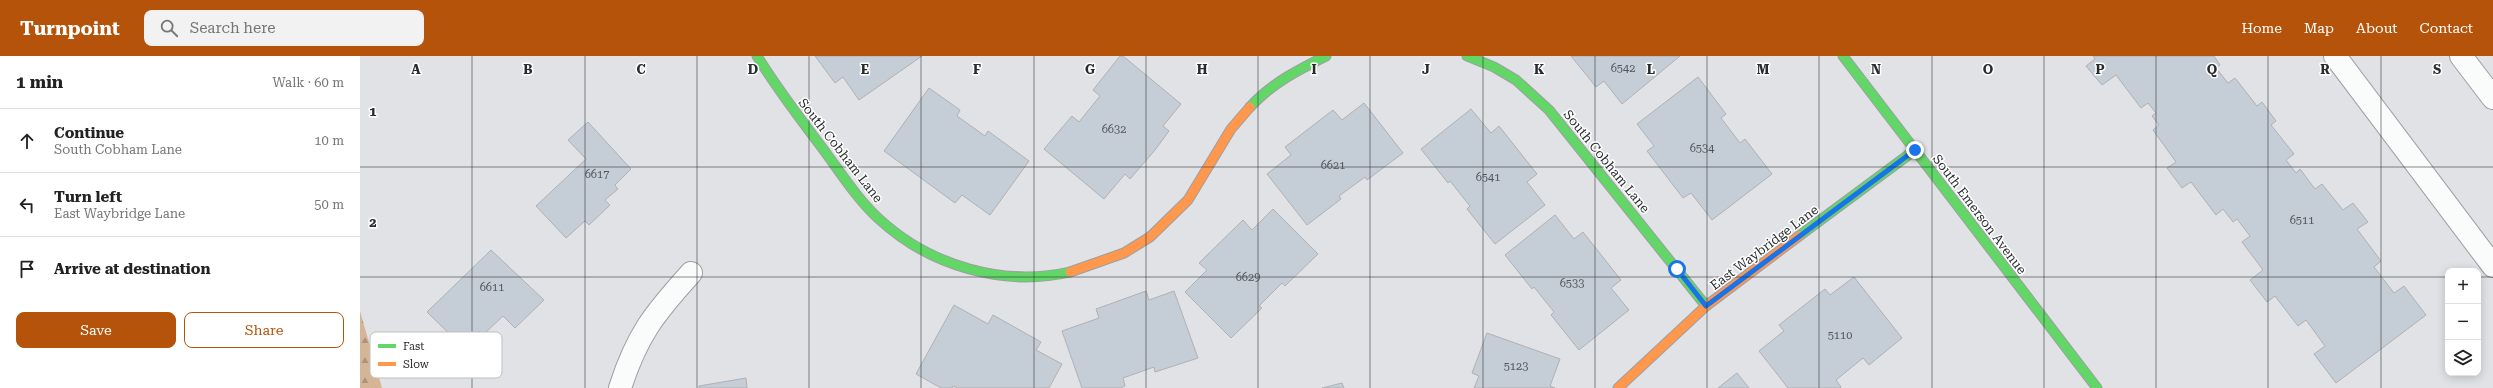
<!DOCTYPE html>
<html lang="en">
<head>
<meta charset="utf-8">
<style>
	:root { --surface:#fff; --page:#f2f2f2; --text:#222; --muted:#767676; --line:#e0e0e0; --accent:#b45309 }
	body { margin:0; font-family:"Roboto Serif",serif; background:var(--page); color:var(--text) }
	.controls { position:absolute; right:12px; bottom:12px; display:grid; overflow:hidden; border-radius:8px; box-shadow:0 2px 10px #0003 }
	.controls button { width:36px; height:36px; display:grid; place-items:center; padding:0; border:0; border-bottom:1px solid var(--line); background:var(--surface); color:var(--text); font:20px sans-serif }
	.stop { position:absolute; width:12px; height:12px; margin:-9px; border:3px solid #1a73e8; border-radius:50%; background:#fff }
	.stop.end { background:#1a73e8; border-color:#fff; box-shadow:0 1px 4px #0008 }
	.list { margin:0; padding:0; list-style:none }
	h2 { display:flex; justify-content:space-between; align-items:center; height:52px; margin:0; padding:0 16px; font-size:17px }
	h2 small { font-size:13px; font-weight:400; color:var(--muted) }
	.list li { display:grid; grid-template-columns:26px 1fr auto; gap:12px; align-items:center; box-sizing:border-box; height:64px; padding:0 16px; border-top:1px solid var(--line) }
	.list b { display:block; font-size:15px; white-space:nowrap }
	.list p { margin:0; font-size:13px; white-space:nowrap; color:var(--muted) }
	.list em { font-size:13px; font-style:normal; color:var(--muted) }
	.actions { display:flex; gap:8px; padding:12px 16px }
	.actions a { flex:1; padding:9px 0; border:1px solid var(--accent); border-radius:8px; text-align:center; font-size:14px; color:var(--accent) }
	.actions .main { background:var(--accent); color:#fff }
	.icon { flex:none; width:22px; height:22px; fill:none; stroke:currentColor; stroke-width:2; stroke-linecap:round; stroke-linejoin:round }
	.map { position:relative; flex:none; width:2133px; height:332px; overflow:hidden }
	header { display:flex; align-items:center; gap:24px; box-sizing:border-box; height:56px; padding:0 20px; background:var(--accent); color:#fff }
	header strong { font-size:19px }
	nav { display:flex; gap:22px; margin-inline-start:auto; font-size:14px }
	.search { width:280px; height:36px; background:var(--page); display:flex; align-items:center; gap:10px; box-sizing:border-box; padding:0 14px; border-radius:8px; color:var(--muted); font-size:15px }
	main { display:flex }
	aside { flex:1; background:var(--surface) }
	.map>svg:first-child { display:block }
	.forest { fill:url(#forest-firs) }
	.building { fill:#c5cdd7; stroke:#afb1b4 }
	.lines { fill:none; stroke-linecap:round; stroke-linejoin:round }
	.street-casing { stroke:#9e9fa2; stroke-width:24 }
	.fast-casing { stroke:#9e9fa2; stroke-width:11 }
	.slow-casing { stroke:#9e9fa2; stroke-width:11 }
	.street { stroke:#fafbfb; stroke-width:22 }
	.fast { stroke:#63d668; stroke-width:9 }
	.slow { stroke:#ff974d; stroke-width:9 }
	.route { stroke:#1a73e8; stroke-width:5 }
	.grid { fill:none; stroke:#292b2d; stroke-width:1; stroke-opacity:0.55 }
	.labels { text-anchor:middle; stroke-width:3; stroke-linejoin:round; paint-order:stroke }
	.number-label { font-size:11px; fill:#525559 }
	.street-label { font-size:13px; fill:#292b2d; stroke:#fff }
	.key { fill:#fff; stroke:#bfbfc0; stroke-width:1 }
	.key-label { font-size:11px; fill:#292b2d }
	.grid-label { font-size:13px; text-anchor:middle; font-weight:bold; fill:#292b2d; stroke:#fff; stroke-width:3; stroke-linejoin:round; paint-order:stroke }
</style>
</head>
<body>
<header>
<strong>Turnpoint</strong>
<div class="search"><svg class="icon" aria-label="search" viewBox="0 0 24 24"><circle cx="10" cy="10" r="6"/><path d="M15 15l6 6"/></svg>Search here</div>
<nav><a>Home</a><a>Map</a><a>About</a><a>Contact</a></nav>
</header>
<main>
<aside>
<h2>1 min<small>Walk · 60 m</small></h2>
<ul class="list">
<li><svg class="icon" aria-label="ahead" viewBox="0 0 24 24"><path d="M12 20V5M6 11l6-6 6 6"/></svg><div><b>Continue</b><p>South Cobham Lane</p></div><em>10 m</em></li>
<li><svg class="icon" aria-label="left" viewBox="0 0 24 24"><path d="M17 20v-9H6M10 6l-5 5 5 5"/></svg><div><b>Turn left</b><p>East Waybridge Lane</p></div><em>50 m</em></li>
<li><svg class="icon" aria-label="arrive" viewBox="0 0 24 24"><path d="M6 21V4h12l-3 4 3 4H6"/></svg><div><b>Arrive at destination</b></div></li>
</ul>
<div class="actions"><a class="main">Save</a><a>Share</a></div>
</aside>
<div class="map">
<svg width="2133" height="332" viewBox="0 0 2133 332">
	<defs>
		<pattern id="forest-firs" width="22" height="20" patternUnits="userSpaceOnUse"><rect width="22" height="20" fill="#d5b596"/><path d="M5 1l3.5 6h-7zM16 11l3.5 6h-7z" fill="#ad937b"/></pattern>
	</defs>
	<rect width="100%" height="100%" fill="#e0e2e5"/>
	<path class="forest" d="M0 255 22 332H0Z"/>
	<path class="building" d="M455 0H562L499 44 483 21 475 27Z
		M760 0H763L821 48 803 70 809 75 795 94 770 123 765 118 744 143 684 93 712 60 719 66 740 40 733 34Z
		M1211 0H1320L1262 48 1244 25 1236 31Z
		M1733 0H1854L1860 9 1856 12 1868 27 1875 22 1897 50 1902 46 1916 65 1911 69 1934 98 1926 104 1936 117 1940 113 1955 133 1962 128 1983 154 1993 147 2008 166 1997 173 2021 205 2014 211 2034 237 2044 230 2066 259 1976 327 1954 298 1965 290 1946 264 1938 270 1915 240 1907 246 1890 224 1903 214 1882 186 1890 180 1877 163 1873 166 1863 153 1856 159 1831 126 1822 132 1807 112 1816 106 1793 74 1799 69 1792 60 1796 57 1788 47 1781 52 1756 19 1742 29 1726 10 1735 3Z
		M1338 21 1366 58 1361 62 1380 87 1385 83 1412 118 1352 164 1331 137 1323 142 1287 95 1294 90 1277 68Z
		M569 32 600 54 597 60 625 80 628 75 669 105 630 159 602 139 595 147 524 95Z
		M1004 47 1043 97 1007 124 1005 121 979 140 981 143 947 169 907 118 931 99 925 91 973 54 982 64Z
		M1111 53 1131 77 1139 70 1177 118 1167 126 1185 149 1135 188 1107 153 1110 150 1090 125 1088 127 1061 93Z
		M228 66 271 113 255 129 258 133 245 144 250 149 229 169 225 165 206 182 176 150 226 103 208 84Z
		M913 153 958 198 925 230 922 227 899 250 902 252 871 282 825 236 847 214 839 207 883 164 892 174Z
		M1195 159 1214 183 1223 176 1261 224 1251 232 1269 254 1219 294 1191 259 1194 256 1174 231 1172 233 1145 199Z
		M131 194 184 244 155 272 143 260 123 279 119 275 103 291 67 256Z
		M1494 221 1542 282 1509 309 1503 302 1476 324 1481 331 1480 332H1428L1399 295 1424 275 1419 269 1465 233 1470 239Z
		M786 235 789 244 814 235 838 302 795 316 794 311 763 322 765 330 760 332H722L702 275 739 262 736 253Z
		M594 249 628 268 633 259 681 286 676 294 702 308 689 332H598L593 330 592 332H581L556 318Z
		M1127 277 1200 303 1190 330 1195 332H1114L1119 320 1112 317Z
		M1377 317 1389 332H1358Z
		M386 322 387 332H339V330Z
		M982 327 984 332H962Z"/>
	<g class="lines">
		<g class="street-casing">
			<path id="street" d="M1975 0 2133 210
				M2101 0 2133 42
				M260 332C277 279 294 258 331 217"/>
		</g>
		<g class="fast-casing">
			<path id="fast" d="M397 0C416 31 438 60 460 89 479 114 496 142 519 163 570 210 643 231 710 216
				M1107 0 1134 11 1156 24 1189 54 1346 250
				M1483 0 1737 332
				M890 51C912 27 938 14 966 0
				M1439 180 1555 94"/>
		</g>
		<g class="slow-casing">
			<path id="slow" d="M710 216 764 197 790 181 828 144 871 73 890 51
				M1258 332 1346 250 1439 180"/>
		</g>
		<use href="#street" class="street"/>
		<use href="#fast" class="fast"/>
		<use href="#slow" class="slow"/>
	</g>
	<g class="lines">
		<path class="route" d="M1317 213 1346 250 1555 94"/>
	</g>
	<path class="grid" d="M112 0V332M225 0V332M337 0V332M449 0V332M561 0V332M674 0V332M786 0V332M898 0V332M1010 0V332M1123 0V332M1235 0V332M1347 0V332M1459 0V332M1572 0V332M1684 0V332M1796 0V332M1908 0V332M2021 0V332M0 111H2133M0 221H2088M2118 221H2133"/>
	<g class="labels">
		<g class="number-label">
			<text x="1263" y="16">6542</text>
			<text x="754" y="77">6632</text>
			<text x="1342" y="96">6534</text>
			<text x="973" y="113">6621</text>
			<text x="237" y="122">6617</text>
			<text x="1128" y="125">6541</text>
			<text x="1942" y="168">6511</text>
			<text x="888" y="225">6629</text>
			<text x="1212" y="231">6533</text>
			<text x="132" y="235">6611</text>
			<text x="1480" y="283">5110</text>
			<text x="1156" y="314">5123</text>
		</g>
		<g class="street-label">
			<text transform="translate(481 94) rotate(52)" y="5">South Cobham Lane</text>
			<text transform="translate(1247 105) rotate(51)" y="5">South Cobham Lane</text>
			<text transform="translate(1620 158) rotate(53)" y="5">South Emerson Avenue</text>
			<text transform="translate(1404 191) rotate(-37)" y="5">East Waybridge Lane</text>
		</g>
	</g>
	<rect x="10" y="276" width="132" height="46" rx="6" class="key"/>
	<rect x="18" y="288" width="18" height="4" fill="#63d668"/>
	<rect x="18" y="306" width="18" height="4" fill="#ff974d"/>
	<g class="key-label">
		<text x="43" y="294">Fast</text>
		<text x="43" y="312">Slow</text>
	</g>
	<g class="grid-label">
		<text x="56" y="18">A</text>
		<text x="168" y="18">B</text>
		<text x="281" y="18">C</text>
		<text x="393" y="18">D</text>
		<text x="505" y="18">E</text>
		<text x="617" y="18">F</text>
		<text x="730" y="18">G</text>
		<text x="842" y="18">H</text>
		<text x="954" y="18">I</text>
		<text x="1066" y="18">J</text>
		<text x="1179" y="18">K</text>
		<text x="1291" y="18">L</text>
		<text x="1403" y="18">M</text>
		<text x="1516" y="18">N</text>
		<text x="1628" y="18">O</text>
		<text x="1740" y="18">P</text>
		<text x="1852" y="18">Q</text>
		<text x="1965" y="18">R</text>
		<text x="2077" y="18">S</text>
		<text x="13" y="60">1</text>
		<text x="13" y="171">2</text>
	</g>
</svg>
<div class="controls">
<button>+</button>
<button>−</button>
<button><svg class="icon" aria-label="layers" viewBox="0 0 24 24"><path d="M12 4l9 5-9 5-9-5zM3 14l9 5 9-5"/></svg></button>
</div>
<div class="stop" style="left:1317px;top:213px"></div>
<div class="stop end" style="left:1555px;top:94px"></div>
</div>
</main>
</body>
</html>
